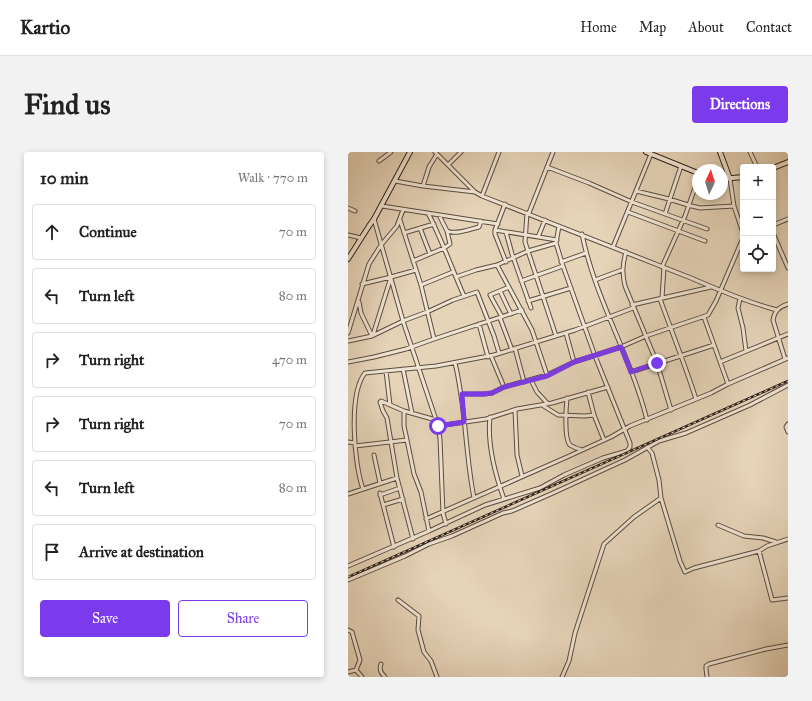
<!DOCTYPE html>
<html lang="en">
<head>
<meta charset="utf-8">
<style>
	:root { --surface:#fff; --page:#f2f2f2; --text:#222; --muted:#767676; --line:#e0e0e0; --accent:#7c3aed }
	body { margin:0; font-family:"IM FELL Great Primer",serif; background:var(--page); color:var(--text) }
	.controls { position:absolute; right:12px; top:12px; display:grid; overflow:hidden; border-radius:4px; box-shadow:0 2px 6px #0003 }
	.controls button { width:36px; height:36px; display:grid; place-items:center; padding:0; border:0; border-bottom:1px solid var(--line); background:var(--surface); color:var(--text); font:20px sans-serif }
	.compass { position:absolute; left:344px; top:12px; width:36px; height:36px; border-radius:50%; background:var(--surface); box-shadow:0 2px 6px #0003; rotate:4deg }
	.stop { position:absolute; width:12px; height:12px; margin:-9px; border:3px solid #7c3aed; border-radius:50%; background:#fff }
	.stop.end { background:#7c3aed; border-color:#fff; box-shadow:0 1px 4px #0008 }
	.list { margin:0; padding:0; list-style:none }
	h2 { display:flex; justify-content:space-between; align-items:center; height:52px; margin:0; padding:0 16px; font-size:17px }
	h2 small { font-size:13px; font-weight:400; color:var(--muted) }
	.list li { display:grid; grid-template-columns:26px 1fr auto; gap:12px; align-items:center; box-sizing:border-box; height:56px; margin:0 8px 8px; padding:0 8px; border:1px solid var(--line); border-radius:4px }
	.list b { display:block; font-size:15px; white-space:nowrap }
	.list em { font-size:13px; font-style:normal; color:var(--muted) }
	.actions { display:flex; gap:8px; padding:12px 16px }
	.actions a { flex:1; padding:9px 0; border:1px solid var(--accent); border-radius:4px; text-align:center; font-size:14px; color:var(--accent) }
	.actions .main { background:var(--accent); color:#fff }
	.icon { flex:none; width:22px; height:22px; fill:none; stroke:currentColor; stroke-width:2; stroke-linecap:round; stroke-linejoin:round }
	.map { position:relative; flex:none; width:440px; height:525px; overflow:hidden; border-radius:4px }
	header { display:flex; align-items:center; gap:24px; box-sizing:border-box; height:56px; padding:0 20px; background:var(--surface); border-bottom:1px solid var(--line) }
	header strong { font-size:19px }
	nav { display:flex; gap:22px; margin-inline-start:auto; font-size:14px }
	.intro { display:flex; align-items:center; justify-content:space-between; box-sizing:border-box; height:96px; padding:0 24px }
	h1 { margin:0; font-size:28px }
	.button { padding:10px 18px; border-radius:4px; background:var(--accent); color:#fff; font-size:14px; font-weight:700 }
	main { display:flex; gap:24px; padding:0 24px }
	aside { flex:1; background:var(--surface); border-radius:4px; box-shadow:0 2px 6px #0003 }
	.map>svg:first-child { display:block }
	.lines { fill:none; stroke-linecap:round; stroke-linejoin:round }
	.street-casing { stroke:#5b4d40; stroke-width:5 }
	.secondary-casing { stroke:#2d2018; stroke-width:6 }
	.street { stroke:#efe3d2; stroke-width:3 }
	.secondary { stroke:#efe3d2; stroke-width:4 }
	.rail-casing { stroke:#2d2018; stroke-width:2.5 }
	.rail { stroke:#efe3d2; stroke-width:1; stroke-dasharray:3; stroke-linecap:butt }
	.route { stroke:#7c3aed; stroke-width:5 }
</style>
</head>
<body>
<header>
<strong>Kartio</strong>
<nav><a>Home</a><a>Map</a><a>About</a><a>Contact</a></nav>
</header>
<div class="intro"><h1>Find us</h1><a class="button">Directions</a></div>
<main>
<aside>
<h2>10 min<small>Walk · 770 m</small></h2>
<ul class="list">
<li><svg class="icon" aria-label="ahead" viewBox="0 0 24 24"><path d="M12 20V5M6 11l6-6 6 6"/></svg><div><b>Continue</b></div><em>70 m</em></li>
<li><svg class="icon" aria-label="left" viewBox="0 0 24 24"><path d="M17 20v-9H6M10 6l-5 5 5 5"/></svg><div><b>Turn left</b></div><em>80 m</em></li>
<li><svg class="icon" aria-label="right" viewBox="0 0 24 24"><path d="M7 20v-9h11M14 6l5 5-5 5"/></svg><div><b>Turn right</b></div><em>470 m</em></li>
<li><svg class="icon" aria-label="right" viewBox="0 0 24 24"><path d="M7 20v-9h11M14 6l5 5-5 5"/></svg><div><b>Turn right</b></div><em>70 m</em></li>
<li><svg class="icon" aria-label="left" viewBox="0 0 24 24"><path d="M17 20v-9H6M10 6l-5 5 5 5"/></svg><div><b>Turn left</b></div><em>80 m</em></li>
<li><svg class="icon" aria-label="arrive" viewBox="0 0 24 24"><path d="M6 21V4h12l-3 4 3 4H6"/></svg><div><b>Arrive at destination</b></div></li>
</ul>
<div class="actions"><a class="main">Save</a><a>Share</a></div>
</aside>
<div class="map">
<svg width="440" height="525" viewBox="0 0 440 525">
	<rect width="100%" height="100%" fill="#e6d4b9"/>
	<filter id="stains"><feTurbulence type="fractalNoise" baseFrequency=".005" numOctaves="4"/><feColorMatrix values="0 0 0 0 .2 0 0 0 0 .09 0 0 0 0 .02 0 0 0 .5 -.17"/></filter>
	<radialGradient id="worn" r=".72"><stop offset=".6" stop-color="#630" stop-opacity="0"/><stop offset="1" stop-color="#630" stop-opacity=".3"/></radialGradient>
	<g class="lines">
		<g class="street-casing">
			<path id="street" d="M87 0 127 40 134 44 343 126C371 138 399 150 429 158
				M402 0 409 15
				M31 9 43 0
				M100 13 113 0
				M199 15 241 31 284 50 359 77
				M382 27 386 54 395 81
				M47 29 75 34 127 40
				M75 34 81 15 89 2
				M288 39 321 47 340 53 352 56 386 54
				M134 44 151 0
				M157 52 147 78V82L158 110
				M34 54 150 72
				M0 56 7 59
				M280 60 357 89
				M80 61C94 88 104 117 116 144
				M179 61 177 90 208 184
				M181 61 205 0
				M317 62 333 14
				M26 67 55 169 90 274 92 287 95 361 98 372
				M52 68 73 133 86 187
				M425 73 440 67
				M72 76 82 102
				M147 78 209 88
				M99 79C108 83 122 77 131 75L133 69
				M158 80 164 102 183 156
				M56 81 86 72
				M425 81 440 116
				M234 82C247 147 283 204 299 268
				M0 83 13 86
				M190 85 197 68
				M265 95 303 2
				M278 100C274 113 274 122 277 134L309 211 323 258
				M65 109 96 96 102 92 99 79 91 63
				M213 110 238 101
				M149 113 184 178 199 223
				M314 115 337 64 350 27
				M108 125 128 118 149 113 180 99 208 91
				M247 128 274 118
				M173 129 215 114
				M14 132 43 125 68 118
				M73 133 105 120
				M152 139 163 162
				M314 146 316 115
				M392 146 390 156 395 176 398 199
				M312 147C324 180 337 213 348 247
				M180 149 223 136
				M11 150 13 161 24 184
				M284 153 363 135
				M154 165 142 143 161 135
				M356 165 380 232
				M152 166 164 198
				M131 172 140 205
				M0 181 21 112 33 93 49 74 55 58
				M218 181 226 210
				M25 183 43 125
				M0 189 24 184 55 169 79 160 105 148 129 140 146 184 151 201
				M167 196 176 230
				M143 204 156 235
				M437 207 425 168C427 158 431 155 440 152
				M0 210 26 205 58 197 86 187 174 158
				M372 210 440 182
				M107 211C118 255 117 301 126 346
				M55 217 64 261
				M38 219 42 253
				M283 220 366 193
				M183 228 189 240 200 252
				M240 240 246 263 256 288
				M113 242H136L144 241 156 235 199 223 226 210 273 195 298 184 360 163 368 149 395 86
				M219 246C218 256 216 287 222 293 225 295 230 297 234 298
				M194 253 210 263 237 264 246 263
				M167 258 169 303 174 324
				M142 265C139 292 147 322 156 347
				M440 272 438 275 440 280
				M90 274 138 267 169 257 204 251 260 235
				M0 290 7 291
				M7 294 59 288
				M299 295 304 301 311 328 313 346 332 409 337 420 346 416 411 399 419 394 440 387
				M26 303 32 331
				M15 337C6 312 0 242 17 221L88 214 146 203 227 178 285 156
				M32 341 46 395
				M0 342 49 326
				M32 343 52 336
				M35 353 55 347
				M78 367 219 305 263 285 282 274 363 241 380 232 440 206
				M370 373 396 384 415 386 428 390
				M81 379 137 353 192 336 216 323 255 306 279 299 282 295V291L247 204 215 114 208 91 211 74
				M65 387 49 326 39 266 35 259 32 250 33 249 56 259 88 268
				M411 399 424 448 440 446
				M0 414 81 379 73 340 66 322 59 288 56 274V259
				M0 428 57 404 81 392 104 384 155 361 164 359 205 341 277 308 311 289 338 281 402 253 440 233
				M50 448 71 464 70 478 76 500 83 509 89 525
				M0 478 4 480 12 508 8 518
				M33 512C31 518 33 521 37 525
				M8 518 14 525
				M0 520 8 518
				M214 525 221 509 227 481 256 392 286 365 313 346
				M359 525 358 517V514L361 512 418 497 440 493"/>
		</g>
		<g class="secondary-casing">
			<path id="secondary" d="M298 0 350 21
				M372 0 382 27
				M425 16 440 10
				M374 27 395 25
				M0 107 21 74 26 67 62 0"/>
		</g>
		<use href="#street" class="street"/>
		<use href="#secondary" class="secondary"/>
		<g class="rail-casing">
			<path id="rail" d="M0 425 440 229"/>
		</g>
		<use href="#rail" class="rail"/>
	</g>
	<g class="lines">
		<path class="route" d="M90 274 116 270 114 242H136L144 241 156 235 199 224 226 210 273 195 283 220 309 211"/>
	</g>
	<rect width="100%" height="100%" filter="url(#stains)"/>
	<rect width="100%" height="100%" fill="url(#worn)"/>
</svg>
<div class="controls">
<button>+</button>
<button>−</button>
<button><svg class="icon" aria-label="locate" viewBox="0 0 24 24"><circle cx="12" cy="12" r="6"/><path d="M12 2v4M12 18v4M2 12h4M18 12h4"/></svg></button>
</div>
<svg class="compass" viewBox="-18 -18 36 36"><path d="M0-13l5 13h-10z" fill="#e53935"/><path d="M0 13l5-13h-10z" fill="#767676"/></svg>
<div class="stop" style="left:90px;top:274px"></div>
<div class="stop end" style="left:309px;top:211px"></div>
</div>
</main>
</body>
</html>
